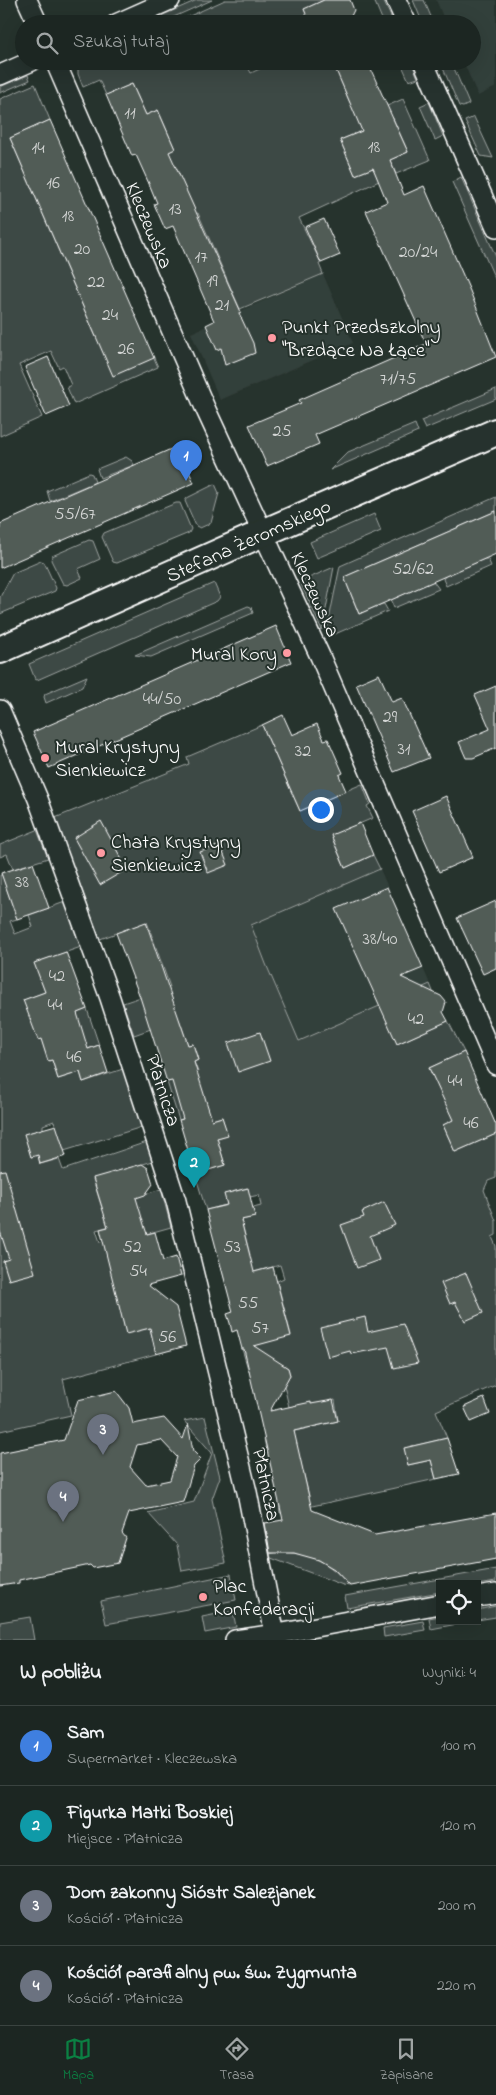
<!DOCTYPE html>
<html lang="pl">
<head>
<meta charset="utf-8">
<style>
	:root { --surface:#1c2622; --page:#29322f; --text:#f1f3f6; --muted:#a0a5a5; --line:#3a4340; --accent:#0b8043 }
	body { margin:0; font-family:"Indie Flower",sans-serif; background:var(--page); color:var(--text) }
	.controls { position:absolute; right:15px; bottom:15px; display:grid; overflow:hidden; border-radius:0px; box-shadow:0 5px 20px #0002 }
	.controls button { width:45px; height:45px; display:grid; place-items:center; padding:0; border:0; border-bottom:1px solid var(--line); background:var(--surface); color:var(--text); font:25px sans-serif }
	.you { position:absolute; left:320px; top:809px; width:18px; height:18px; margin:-12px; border:4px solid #fff; border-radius:50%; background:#1a73e8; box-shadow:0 0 0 8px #1a73e833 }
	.badge { display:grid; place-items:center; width:32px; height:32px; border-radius:50%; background:var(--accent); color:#fff; font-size:16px; font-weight:700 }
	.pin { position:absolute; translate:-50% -41px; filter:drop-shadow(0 1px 2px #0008) }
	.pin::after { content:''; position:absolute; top:26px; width:18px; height:15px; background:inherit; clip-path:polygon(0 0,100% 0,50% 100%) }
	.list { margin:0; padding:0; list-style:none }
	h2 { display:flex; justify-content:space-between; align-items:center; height:65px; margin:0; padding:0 20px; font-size:21px }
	h2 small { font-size:16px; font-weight:400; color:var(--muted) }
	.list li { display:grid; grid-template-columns:32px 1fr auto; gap:15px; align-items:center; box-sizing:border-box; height:80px; padding:0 20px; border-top:1px solid var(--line) }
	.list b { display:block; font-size:19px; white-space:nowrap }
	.list p { margin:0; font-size:16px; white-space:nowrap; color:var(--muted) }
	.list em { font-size:16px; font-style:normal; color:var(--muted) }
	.icon { flex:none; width:28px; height:28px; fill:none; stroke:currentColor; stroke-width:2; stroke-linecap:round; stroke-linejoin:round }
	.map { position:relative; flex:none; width:496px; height:1640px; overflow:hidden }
	.search { position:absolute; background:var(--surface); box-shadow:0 5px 20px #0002; left:15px; right:15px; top:15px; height:55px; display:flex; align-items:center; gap:12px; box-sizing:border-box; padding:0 18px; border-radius:28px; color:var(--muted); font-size:19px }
	.sheet { height:385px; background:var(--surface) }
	nav { display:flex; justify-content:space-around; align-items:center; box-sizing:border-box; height:70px; border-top:1px solid var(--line); background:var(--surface); font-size:14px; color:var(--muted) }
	nav a { display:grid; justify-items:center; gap:2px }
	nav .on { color:var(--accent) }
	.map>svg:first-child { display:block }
	.built { fill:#333f3a }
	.green { fill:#3e4944; stroke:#9ea4a2 }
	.building { fill:#515c57; stroke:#fff; fill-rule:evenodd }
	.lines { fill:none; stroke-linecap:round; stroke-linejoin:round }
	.street-casing { stroke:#fff; stroke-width:22 }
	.secondary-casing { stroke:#fff; stroke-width:30 }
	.street { stroke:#26332d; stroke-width:19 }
	.secondary { stroke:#26332d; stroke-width:26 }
	.poi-dot { fill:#ff9aa2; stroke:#26332d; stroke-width:2 }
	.labels { text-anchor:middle; stroke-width:4; stroke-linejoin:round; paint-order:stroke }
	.number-label { font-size:18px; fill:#d4d6d5 }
	.street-label { font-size:20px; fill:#fff; stroke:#26332d }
	.poi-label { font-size:20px; fill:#fff; stroke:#26332d; text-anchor:start }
</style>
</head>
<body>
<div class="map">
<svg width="496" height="1640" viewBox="0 0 496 1640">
	<rect width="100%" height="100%" fill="#26332d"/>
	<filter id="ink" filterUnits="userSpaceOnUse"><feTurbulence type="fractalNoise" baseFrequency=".02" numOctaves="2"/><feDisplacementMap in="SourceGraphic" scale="10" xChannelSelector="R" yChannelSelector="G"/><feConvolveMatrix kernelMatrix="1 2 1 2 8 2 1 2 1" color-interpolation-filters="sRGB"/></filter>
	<g filter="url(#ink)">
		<path class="built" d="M436 0H496V87L478 96 463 61H472V24H446Z
			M323 274 353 343 220 400 191 333Z
			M380 869 430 984 299 1041 266 964 251 925Z"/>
		<path class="green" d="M197 0H212L158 24H143Z
			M225 0H324L304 9 310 24H267L266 22 254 24 252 22 247 24H172Z
			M374 0H383L393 21 384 24Z
			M413 0H424L434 24H423Z
			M88 61H245L251 73 270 64V61H356L336 70 350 103 387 106 403 99 430 160 396 174 390 160 408 152 393 118 340 140 355 175 373 168 379 181 299 218 321 263 319 264 323 274 240 309 198 213 196 214 160 156 175 149 158 110 146 115 132 84 106 95 99 80 83 87 78 74V68Z
			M400 61H411L418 78 409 81Z
			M440 61H451L469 104 463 107 459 106Z
			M28 75 30 80 0 93V87Z
			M35 84 50 120 10 138 96 337 154 358 158 367 74 404 67 387 71 385 63 366 59 368 51 351 19 365 42 417 0 436V99Z
			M429 102 443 136 435 140 420 106Z
			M474 117 493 158 481 156 465 121Z
			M461 177 496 257V281L452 182Z
			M496 389V399L425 429 421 421Z
			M415 424 418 432 330 470 348 452Z
			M126 457 132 461 134 465 100 478 97 469Z
			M89 473 92 474 95 482 50 501 47 491Z
			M215 484 219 493 211 523 200 528 196 526 185 501 187 498Z
			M496 497V511L344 577 359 614 382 604H384L388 611 335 634H326L340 566Z
			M176 503H180L191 529 189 533 117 563 113 562 102 537 104 533Z
			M374 514 381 531 317 558 310 542Z
			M89 540 93 541 100 559 78 569 82 578 67 585 63 584 51 560 52 556Z
			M484 559H488L491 566 446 586 443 579 445 576Z
			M41 561 44 562 56 588 55 591 0 614V597L13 573Z
			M334 567 322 630 301 584 302 581Z
			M433 581 439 589 394 608 391 601 393 599Z
			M214 583 220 597 217 601 37 680 35 679 29 664Z
			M248 606 251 607 253 613 151 657 135 655Z
			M87 676 82 687 46 703 44 697 45 694Z
			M262 725 300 811 362 784 370 804 367 806 373 818 331 836 345 868 373 855 380 869 251 925 266 964 299 1041 430 984 434 994 397 1044 448 1021 464 1052 429 1068 454 1120 443 1125 455 1152 496 1134V1178L488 1181 484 1190 496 1221V1235L492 1237 496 1246V1385L436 1411 447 1438 405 1448 408 1465 431 1460 436 1479 280 1513 279 1502 309 1496 296 1443 266 1449 264 1438 338 1421 335 1400 311 1406V1403L289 1407 283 1381 287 1380 290 1375 288 1368 283 1365 249 1372 242 1349 291 1335 277 1281 284 1278 280 1265 246 1274 228 1291 220 1263 250 1255 241 1220 255 1217 253 1208 261 1206 259 1195 250 1197 247 1188 225 1194 227 1205 206 1210 195 1174 225 1165 217 1138 227 1135 222 1117 212 1120 209 1111 179 1120 167 1082 198 1072 194 1062 198 1060 193 1044 188 1045 179 1019 134 1035 123 1003 170 987 147 922 100 939 55 818 189 764 187 757Z
			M37 830 48 858 13 869 7 854 0 857V845Z
			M0 875H2L17 919 10 921 15 934 33 927 29 915 65 902 81 947 35 963 45 992 24 1000 72 1015 87 1009 99 1045 81 1051 42 1041 48 1061 52 1060 58 1079 80 1072 83 1082 123 1069 142 1127 64 1151 54 1121 43 1125V1129L25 1134 31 1157 38 1155 40 1164 59 1159 63 1170 147 1142 153 1161 93 1179 102 1208 161 1189 171 1227 146 1234 141 1217 96 1230 100 1242 104 1241 126 1333 150 1328 156 1354 63 1379 71 1415 0 1431Z
			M205 1417 220 1477 212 1499 226 1563 182 1571 177 1545 148 1513 194 1502 212 1453 184 1421Z
			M278 1552C311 1553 328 1561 350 1586L343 1585 271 1558 270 1554Z
			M496 1569V1582L477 1585 440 1584V1592L347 1608 345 1596Z
			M231 1574 236 1600 106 1624 101 1601Z
			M496 1606V1617L477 1620V1610Z
			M233 1611 236 1627 205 1633 202 1617Z
			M440 1616V1621H473L431 1629 429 1618Z
			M30 1617 34 1640H0V1622Z
			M423 1621 425 1630 384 1637 383 1628Z"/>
		<path class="building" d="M324 0H350L354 10 347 24H310L304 9Z
			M356 61H367L408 152 390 160 404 195 424 186 470 291 496 357 315 435 319 444 267 466 249 425 301 403 299 400 426 344 366 211 387 202 373 168 355 175 340 140 362 131 336 70Z
			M132 84 146 115 158 110 175 149 169 152 241 312 239 313 253 343 255 353 225 365 221 348 217 350 206 325 214 321 173 226 165 229 154 204 157 203 150 186 136 155 132 156 106 95Z
			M50 120 154 358 113 376 10 138Z
			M324 219 340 255 321 263 305 227Z
			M48 357 69 406 46 416 25 367Z
			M178 446 194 483 0 568V524Z
			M496 511V554L359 614 344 577Z
			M276 626 291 662 49 768 33 732Z
			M379 674 392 702 402 698 429 758 394 772 356 684Z
			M496 686V748L473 758H466L459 742 490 729 475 695Z
			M283 715 292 735 317 724 324 740 328 739 343 773 339 775 346 791 300 811 262 725Z
			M446 796 473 857 439 872 412 811Z
			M101 821 127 869 100 885 74 838Z
			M360 823 373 855 345 868 331 835Z
			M220 845 228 865 208 873 200 852Z
			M33 863 49 908 17 919 1 873Z
			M387 887 423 968 401 977 441 996 446 1002 443 1012 448 1021 397 1044 336 909Z
			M496 901V968L483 974 457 918Z
			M146 922 188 1045 193 1044 198 1060 194 1062 212 1120 222 1117 228 1135 217 1138 225 1165 195 1174 179 1120 183 1119 172 1081 167 1082 140 997 116 933Z
			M66 952 87 1009 77 1013 88 1049 99 1045 108 1073 83 1082 80 1072 58 1079 52 1060 48 1061 41 1039 38 1040 23 1000 45 992 34 963Z
			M260 1032 270 1061 238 1072 228 1043Z
			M464 1052 496 1125V1134L455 1152 443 1125 453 1120 429 1068Z
			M56 1125 66 1156 40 1164 38 1155 31 1157 24 1134Z
			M142 1164 148 1168 153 1184 145 1195 136 1198 145 1228 147 1234 155 1232 163 1261 176 1257 181 1276 148 1285 176 1307 186 1346 156 1354 150 1328 126 1334 100 1229 108 1227 93 1178Z
			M5 1170 35 1273 9 1280 3 1261 9 1259 0 1231V1171Z
			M248 1188 255 1217 241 1220 254 1272 273 1267 291 1336 254 1346 288 1368 290 1375 270 1411 311 1402V1404L333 1400 338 1421 294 1431 312 1510 375 1535 496 1513V1559L350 1586 334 1569 319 1560 294 1553H270L265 1523 283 1520 244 1349H242L237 1330 232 1332 230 1323 227 1314 233 1312 206 1210 227 1205 224 1194Z
			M384 1202 395 1225 370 1236 379 1260 357 1268 341 1225 364 1217 362 1212Z
			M466 1273 483 1313 465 1321 455 1302 450 1304 441 1283Z
			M365 1317 368 1332 403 1324 418 1363 394 1368 388 1347 351 1354 350 1351 328 1357 320 1328Z
			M116 1391 129 1408 133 1424 164 1418 183 1439 188 1424 193 1451 201 1459 194 1466 183 1502 129 1513 122 1533 126 1538 118 1563 93 1568 90 1565 19 1580V1583L0 1586V1453L64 1440 78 1400ZM161 1440 177 1457 170 1480 146 1485 130 1467 137 1445Z
			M484 1398 490 1414 471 1422 464 1407Z
			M447 1438 459 1474 436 1479 431 1460 408 1465 404 1448Z"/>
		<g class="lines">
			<g class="street-casing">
				<path id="street" d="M27 0 38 24
					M396 0 407 24
					M116 24 170 0
					M55 61 206 410 320 656 496 1065
					M423 61 496 227
					M0 75 32 61
					M0 710 38 799 110 998 176 1201 247 1492 276 1640
					M477 1597 496 1594
					M235 1640 283 1633 440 1604"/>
			</g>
			<g class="secondary-casing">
				<path id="secondary" d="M0 650 263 533 496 432"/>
			</g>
			<use href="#street" class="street"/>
			<use href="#secondary" class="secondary"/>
		</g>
	</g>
	<g class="poi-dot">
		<circle cx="272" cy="338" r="5"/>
		<circle cx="287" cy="653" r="5"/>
		<circle cx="45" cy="758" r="5"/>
		<circle cx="101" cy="853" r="5"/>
		<circle cx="203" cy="1597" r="5"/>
	</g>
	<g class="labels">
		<g class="number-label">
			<text x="130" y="118">11</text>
			<text x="374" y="152">18</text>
			<text x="38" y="153">14</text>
			<text x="53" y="188">16</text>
			<text x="175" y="214">13</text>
			<text x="68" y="221">18</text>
			<text x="82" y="254">20</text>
			<text x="418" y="257">20/24</text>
			<text x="201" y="262">17</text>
			<text x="212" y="286">19</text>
			<text x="96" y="287">22</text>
			<text x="222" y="310">21</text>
			<text x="110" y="320">24</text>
			<text x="126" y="354">26</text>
			<text x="398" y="384">71/75</text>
			<text x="282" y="436">25</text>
			<text x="75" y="519">55/67</text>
			<text x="413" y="574">52/62</text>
			<text x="162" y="704">44/50</text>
			<text x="390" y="722">29</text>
			<text x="404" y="754">31</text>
			<text x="303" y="756">32</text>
			<text x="22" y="887">38</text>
			<text x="380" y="944">38/40</text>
			<text x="57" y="981">42</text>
			<text x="55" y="1010">44</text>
			<text x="416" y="1024">42</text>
			<text x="74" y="1062">46</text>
			<text x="455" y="1086">44</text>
			<text x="471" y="1128">46</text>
			<text x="132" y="1252">52</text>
			<text x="232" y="1252">53</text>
			<text x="138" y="1276">54</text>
			<text x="248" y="1308">55</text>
			<text x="260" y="1333">57</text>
			<text x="167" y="1342">56</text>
		</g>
		<g class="street-label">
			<text transform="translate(150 225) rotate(67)" y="7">Kleczewska</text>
			<text transform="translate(248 540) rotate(-24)" y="7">Stefana Żeromskiego</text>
			<text transform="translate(316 594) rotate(65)" y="7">Kleczewska</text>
			<text transform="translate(164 1090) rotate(72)" y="7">Płatnicza</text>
			<text transform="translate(267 1484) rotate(78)" y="7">Płatnicza</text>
		</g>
		<g class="poi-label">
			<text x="282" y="333">Punkt Przedszkolny<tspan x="282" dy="23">"Brzdące Na Łące"</tspan></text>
			<text x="277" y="660" text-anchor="end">Mural Kory</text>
			<text x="55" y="753">Mural Krystyny<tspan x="55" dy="23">Sienkiewicz</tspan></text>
			<text x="111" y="848">Chata Krystyny<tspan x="111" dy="23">Sienkiewicz</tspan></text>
			<text x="213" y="1592">Plac<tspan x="213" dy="23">Konfederacji</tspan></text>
		</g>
	</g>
</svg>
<div class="controls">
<button><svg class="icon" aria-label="locate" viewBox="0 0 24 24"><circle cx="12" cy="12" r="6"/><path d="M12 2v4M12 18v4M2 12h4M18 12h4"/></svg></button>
</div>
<div class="you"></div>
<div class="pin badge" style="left:186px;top:481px;background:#3f7fe0">1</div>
<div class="pin badge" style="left:194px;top:1188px;background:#0f9aa8">2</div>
<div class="pin badge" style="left:103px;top:1455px;background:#6b7280">3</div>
<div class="pin badge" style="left:63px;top:1522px;background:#6b7280">4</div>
<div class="search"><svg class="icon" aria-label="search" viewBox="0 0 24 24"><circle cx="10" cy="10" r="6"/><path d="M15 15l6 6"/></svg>Szukaj tutaj</div>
</div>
<section class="sheet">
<h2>W pobliżu<small>Wyniki: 4</small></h2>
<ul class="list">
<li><span class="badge" style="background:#3f7fe0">1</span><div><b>Sam</b><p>Supermarket · Kleczewska</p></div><em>100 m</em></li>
<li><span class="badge" style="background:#0f9aa8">2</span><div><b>Figurka Matki Boskiej</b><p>Miejsce · Płatnicza</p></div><em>120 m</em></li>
<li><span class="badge" style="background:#6b7280">3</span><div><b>Dom zakonny Sióstr Salezjanek</b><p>Kościół · Płatnicza</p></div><em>200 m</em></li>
<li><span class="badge" style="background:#6b7280">4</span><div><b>Kościół parafialny pw. św. Zygmunta</b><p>Kościół · Płatnicza</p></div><em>220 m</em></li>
</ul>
</section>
<nav>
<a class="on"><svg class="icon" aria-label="map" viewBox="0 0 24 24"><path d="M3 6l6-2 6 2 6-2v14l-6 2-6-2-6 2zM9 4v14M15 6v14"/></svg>Mapa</a>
<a><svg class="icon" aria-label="directions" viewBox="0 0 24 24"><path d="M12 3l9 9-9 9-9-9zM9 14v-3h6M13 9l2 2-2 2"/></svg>Trasa</a>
<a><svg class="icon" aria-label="saved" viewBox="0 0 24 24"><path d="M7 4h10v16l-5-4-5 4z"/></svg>Zapisane</a>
</nav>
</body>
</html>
